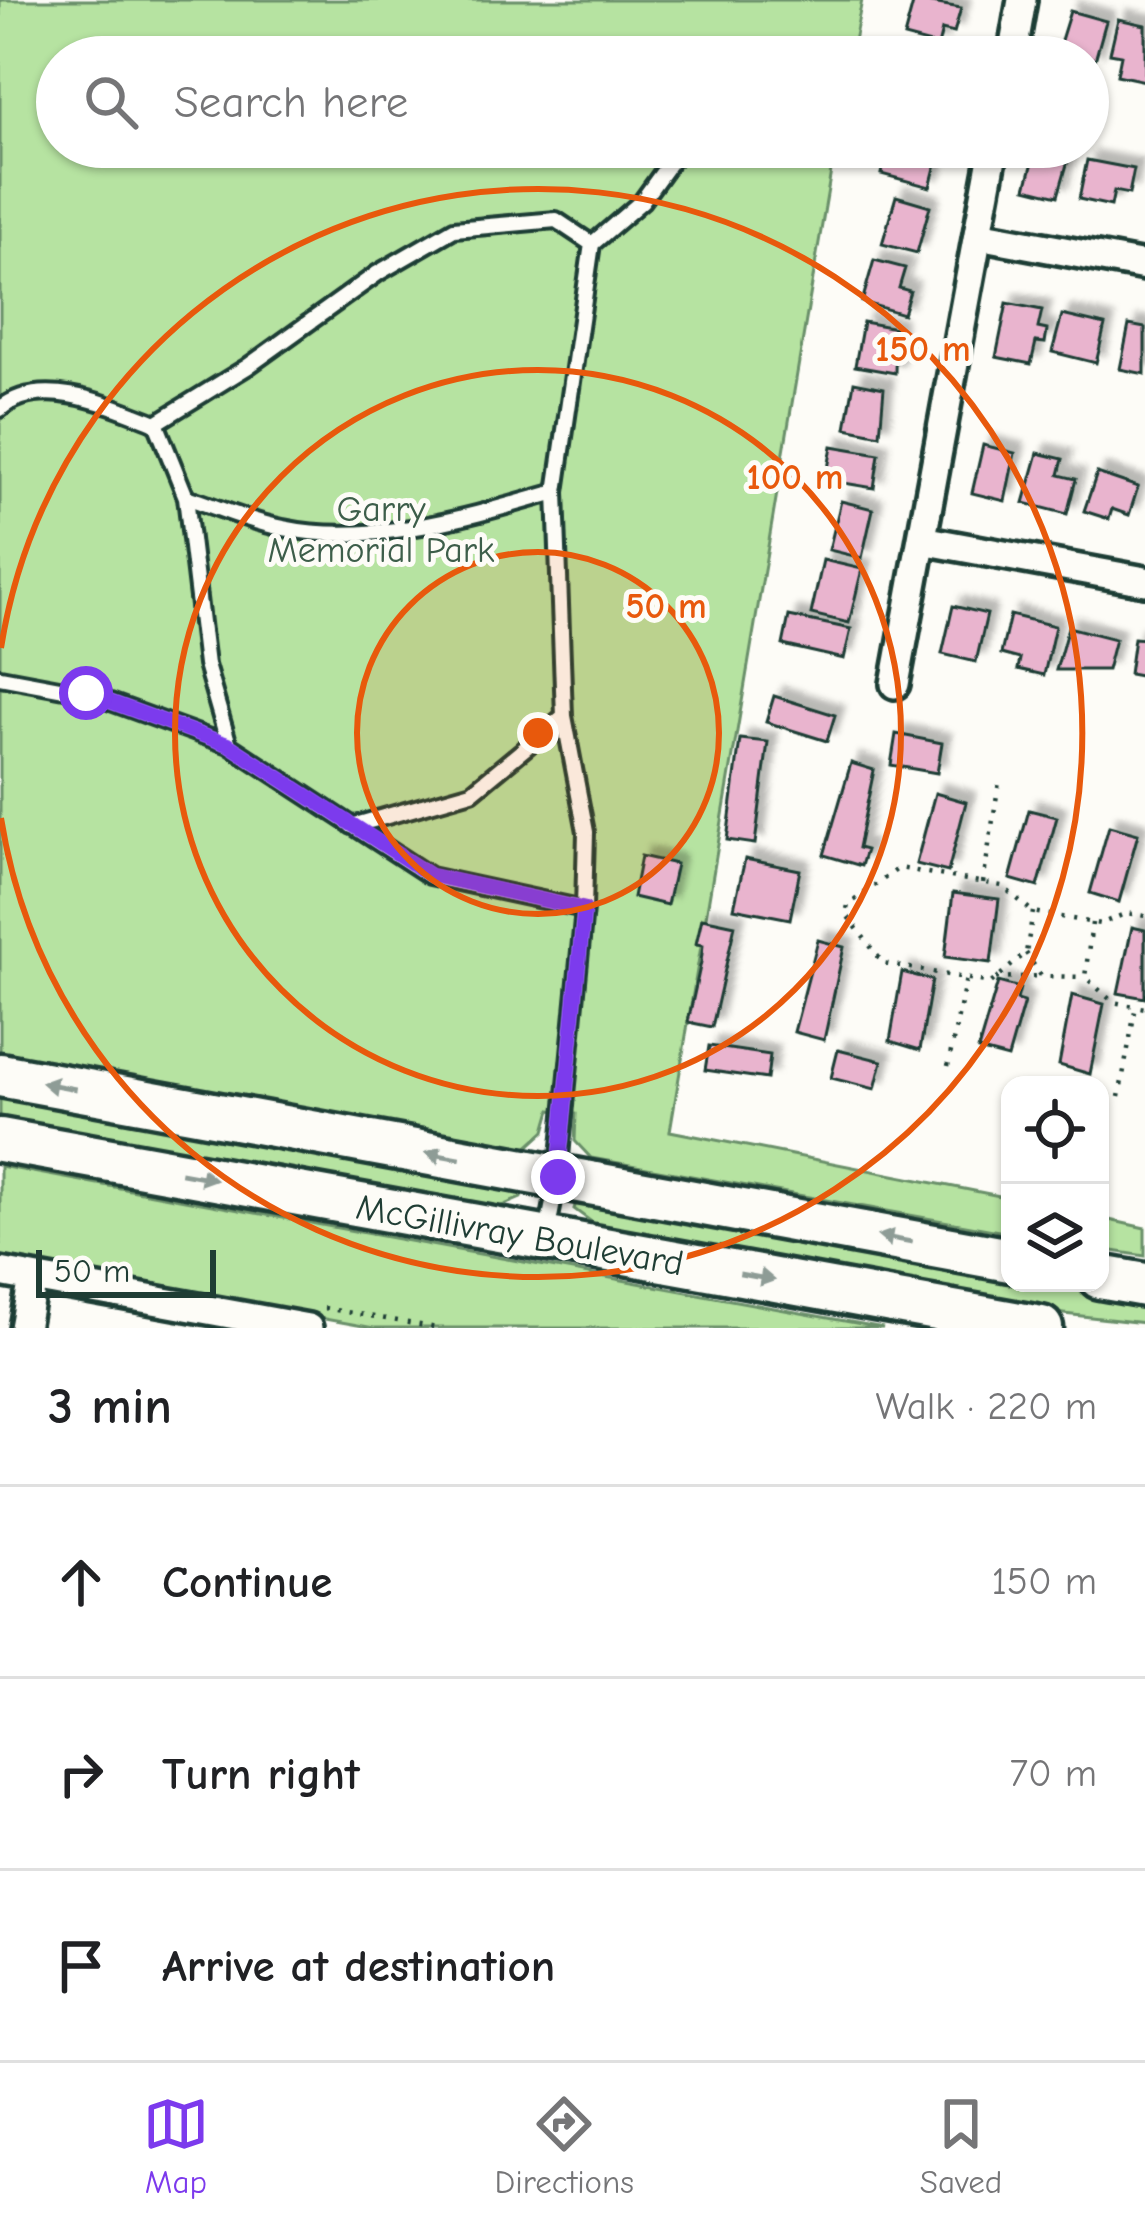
<!DOCTYPE html>
<html lang="en">
<head>
<meta charset="utf-8">
<style>
	:root { --surface:#fff; --page:#f6f6f6; --text:#202124; --muted:#757577; --line:#e0e0e0; --accent:#7c3aed }
	body { margin:0; font-family:"Comic Neue",sans-serif; background:var(--page); color:var(--text) }
	.controls { position:absolute; right:36px; bottom:36px; display:grid; overflow:hidden; border-radius:24px; box-shadow:0 3px 9px #0004 }
	.controls button { width:108px; height:108px; display:grid; place-items:center; padding:0; border:0; border-bottom:3px solid var(--line); background:var(--surface); color:var(--text); font:60px sans-serif }
	.scale { position:absolute; left:36px; bottom:30px; width:180px; box-sizing:border-box; padding-left:12px; border:6px solid #1f3d34; border-top:0; font-size:33px; line-height:42px; white-space:nowrap; color:#1f3d34; -webkit-text-stroke:9px #fdfcf7; paint-order:stroke }
	.stop { position:absolute; width:36px; height:36px; margin:-27px; border:9px solid #7c3aed; border-radius:50%; background:#fff }
	.stop.end { background:#7c3aed; border-color:#fff; box-shadow:0 3px 12px #0008 }
	.list { margin:0; padding:0; list-style:none }
	h2 { display:flex; justify-content:space-between; align-items:center; height:156px; margin:0; padding:0 48px; font-size:51px }
	h2 small { font-size:39px; font-weight:400; color:var(--muted) }
	.list li { display:grid; grid-template-columns:78px 1fr auto; gap:36px; align-items:center; box-sizing:border-box; height:192px; padding:0 48px; border-top:3px solid var(--line) }
	.list b { display:block; font-size:45px; white-space:nowrap }
	.list em { font-size:39px; font-style:normal; color:var(--muted) }
	.icon { flex:none; width:66px; height:66px; fill:none; stroke:currentColor; stroke-width:2; stroke-linecap:round; stroke-linejoin:round }
	.map { position:relative; flex:none; width:1145px; height:1328px; overflow:hidden }
	.search { position:absolute; background:var(--surface); box-shadow:0 3px 9px #0004; left:36px; right:36px; top:36px; height:132px; display:flex; align-items:center; gap:30px; box-sizing:border-box; padding:0 42px; border-radius:66px; color:var(--muted); font-size:45px }
	.sheet { height:732px; background:var(--surface) }
	nav { display:flex; justify-content:space-around; align-items:center; box-sizing:border-box; height:168px; border-top:3px solid var(--line); background:var(--surface); font-size:33px; color:var(--muted) }
	nav a { display:grid; justify-items:center; gap:6px }
	nav .on { color:var(--accent) }
	.map>svg:first-child { display:block }
	.green { fill:#b6e3a1; stroke:#6a906a; stroke-width:3 }
	.building { fill:#e9b4ce; stroke:#1f3d34; stroke-width:3; filter:url(#shadow) }
	.lines { fill:none; stroke-linecap:round; stroke-linejoin:round }
	.lane-casing { stroke:#1f3d34; stroke-width:22 }
	.street-casing { stroke:#1f3d34; stroke-width:36 }
	.primary-casing { stroke:#1f3d34; stroke-width:51 }
	.path { stroke:#1f3d34; stroke-width:4.5; stroke-dasharray:3 9; stroke-linecap:butt }
	.lane { stroke:#fdfcf7; stroke-width:14 }
	.street { stroke:#fdfcf7; stroke-width:27 }
	.primary { stroke:#fdfcf7; stroke-width:42 }
	.oneway { fill:#8e9c96 }
	.route { stroke:#7c3aed; stroke-width:15 }
	.ring { fill:none; stroke:#e8590c; stroke-width:6 }
	.labels { text-anchor:middle; stroke-width:10; stroke-linejoin:round; paint-order:stroke }
	.park-label { font-size:36px; fill:#3d5e4a; stroke:#fdfcf7 }
	.street-label { font-size:36px; fill:#1f3d34; stroke:#fdfcf7 }
	.centre { fill:#e8590c; stroke:#fdfcf7; stroke-width:6 }
	.ring-label { font-size:36px; text-anchor:middle; font-weight:bold; fill:#e8590c; stroke:#fdfcf7; stroke-width:10; stroke-linejoin:round; paint-order:stroke }
</style>
</head>
<body>
<div class="map">
<svg width="1145" height="1328" viewBox="0 0 1145 1328">
	<defs>
		<filter id="shadow"><feDropShadow dx="9" dy="-9" stdDeviation="3" flood-color="#0004"/></filter>
	</defs>
	<rect width="100%" height="100%" fill="#fdfcf7"/>
	<filter id="ink" filterUnits="userSpaceOnUse"><feTurbulence type="fractalNoise" baseFrequency=".00833" numOctaves="2"/><feDisplacementMap in="SourceGraphic" scale="24" xChannelSelector="R" yChannelSelector="G"/><feConvolveMatrix kernelMatrix="1 2 1 2 8 2 1 2 1" color-interpolation-filters="sRGB"/></filter>
	<g filter="url(#ink)">
		<path class="green" d="M0 0H862L851 57H57V147H835L670 1131 1010 1198V1233L591 1158 575 1141 576 1114 551 1110 545 1131 522 1152 0 1055Z
			M0 1091 523 1189 521 1198 495 1209 0 1125Z
			M0 1166 883 1328H374L0 1260Z
			M578 1196 1010 1276V1283H1049L1145 1301V1323L983 1305 609 1235 574 1209Z
			M1100 1218 1145 1228V1256L1100 1249Z"/>
		<path class="building" d="M914 0 961 8 954 33 942 30 938 46 904 37Z
			M1070 11 1106 21 1094 64 1088 57 1057 53Z
			M1118 19 1145 25V81L1117 75 1121 55 1110 53Z
			M934 147 931 158 937 160 930 187 881 174 886 151 875 147Z
			M1037 147 1071 150 1058 196 1026 188Z
			M1087 160 1134 169 1129 194 1114 191 1111 206 1079 199Z
			M896 196 930 206 917 253 882 244Z
			M874 260 905 268 899 288 910 291 903 314 862 302Z
			M1007 303 1042 310 1038 328 1047 330 1045 343 1036 342 1031 364 996 357Z
			M1062 315 1105 325 1096 363 1052 352Z
			M863 322 896 328 895 373 855 366Z
			M1129 325 1145 328V374L1120 369Z
			M854 382 884 388 880 435 846 428Z
			M983 445 1015 453 1005 501 972 493Z
			M832 446 879 454 874 488 826 480Z
			M1038 453 1063 459 1059 475 1076 479 1067 514 1024 503Z
			M1097 473 1138 487 1129 515 1112 509 1109 519 1084 511Z
			M841 501 873 509 862 558 829 550Z
			M823 560 862 569 849 623 811 614Z
			M953 606 987 614 976 662 942 654Z
			M1010 615 1055 626 1044 675 1018 669 1020 659 1001 654Z
			M789 616 851 629 844 659 783 645Z
			M1068 627 1115 639 1107 670H1056Z
			M1134 638 1145 639V677L1129 674Z
			M774 696 835 715 827 741 766 722Z
			M896 734 942 743 937 773 891 765Z
			M740 739 768 742 755 844 727 840Z
			M851 763 874 770 858 848 866 850 861 866 824 855Z
			M935 793 966 802 948 872 916 864Z
			M1029 810 1057 817 1038 887 1010 879Z
			M1109 826 1138 834 1119 902 1090 893Z
			M641 856 676 864 667 905 633 897Z
			M745 859 800 870 790 919 734 908Z
			M953 893 999 899 991 963 945 957Z
			M702 918 735 925 712 1027 688 1022 701 962 703 945 696 944Z
			M1132 927 1145 930V998L1118 993Z
			M818 940 844 947 824 1040 794 1032Z
			M902 972 932 980 920 1050 890 1041Z
			M998 982 1020 988 1017 1000 1024 1002 1008 1058 978 1050Z
			M1072 995 1104 1004 1090 1074 1059 1065Z
			M709 1046 770 1055 767 1079 705 1070Z
			M838 1050 882 1061 875 1089 831 1078Z"/>
		<g class="lines">
			<g class="lane-casing">
				<path id="lane" d="M747 57 749 55
					M0 409C42 374 112 406 156 423L186 497 206 665 229 745
					M156 423 247 367 378 273 454 229 556 220 592 244
					M186 497C217 507 250 522 283 528 373 547 471 516 556 492
					M0 677 86 693 229 745 430 876 584 909
					M352 826 472 792 564 716
					M547 1233 558 1177 584 909 586 832 564 716 556 492 592 244 642 201 681 147"/>
			</g>
			<g class="street-casing">
				<path id="street" d="M1012 57 1022 0
					M978 235 1145 266
					M922 540 1145 581
					M895 684 994 147
					M0 1272 308 1328
					M24 1328 33 1278"/>
			</g>
			<g class="primary-casing">
				<path id="primary" d="M0 1075 1010 1260
					M0 1140 1041 1328
					M1100 1277 1145 1285"/>
			</g>
			<path class="path" d="M983 883 999 782
				M1033 912 1026 953 991 983 883 963 846 914 848 905 899 868 1002 886 1033 912 1100 924 1127 913 1145 916
				M1092 923 1085 977 1113 1002 1145 1008
				M1026 953 1041 976 1085 977
				M996 978 1039 976
				M948 1066 966 978
				M1119 1097 1136 1006
				M324 1308 437 1328"/>
			<use href="#lane" class="lane"/>
			<use href="#street" class="street"/>
			<use href="#primary" class="primary"/>
		</g>
		<defs><path id="oneway-solid" d="M-6-.8H1V-3.2L6.5 0L1 3.2V.8H-6Z" transform="scale(3)"/></defs>
		<g class="oneway">
			<use href="#oneway-solid" transform="translate(59 1086) rotate(-170)"/>
			<use href="#oneway-solid" transform="translate(443 1156) rotate(-170)"/>
			<use href="#oneway-solid" transform="translate(198 1176) rotate(10)"/>
			<use href="#oneway-solid" transform="translate(895 1239) rotate(-170)"/>
			<use href="#oneway-solid" transform="translate(757 1277) rotate(10)"/>
		</g>
	</g>
	<g class="lines" filter="url(#ink)">
		<path class="route" d="M86 693 229 745 430 875 584 909 558 1177"/>
	</g>
	<circle cx="538" cy="733" r="181" fill="#e8590c" fill-opacity=".12"/>
	<g class="ring">
		<circle cx="538" cy="733" r="181"/>
		<circle cx="538" cy="733" r="363"/>
		<path d="M1 648A544 544 0 1 1 1 818"/>
	</g>
	<g class="labels">
		<g class="park-label">
			<text x="381" y="521">Garry<tspan x="381" dy="41">Memorial Park</tspan></text>
		</g>
		<g class="street-label">
			<text transform="translate(520 1234) rotate(10)" y="13">McGillivray Boulevard</text>
		</g>
	</g>
	<circle cx="538" cy="733" r="18" class="centre"/>
	<g class="ring-label">
		<text x="923" y="361">150 m</text>
		<text x="795" y="489">100 m</text>
		<text x="666" y="618">50 m</text>
	</g>
</svg>
<div class="controls">
<button><svg class="icon" aria-label="locate" viewBox="0 0 24 24"><circle cx="12" cy="12" r="6"/><path d="M12 2v4M12 18v4M2 12h4M18 12h4"/></svg></button>
<button><svg class="icon" aria-label="layers" viewBox="0 0 24 24"><path d="M12 4l9 5-9 5-9-5zM3 14l9 5 9-5"/></svg></button>
</div>
<div class="scale">50 m</div>
<div class="stop" style="left:86px;top:693px"></div>
<div class="stop end" style="left:558px;top:1177px"></div>
<div class="search"><svg class="icon" aria-label="search" viewBox="0 0 24 24"><circle cx="10" cy="10" r="6"/><path d="M15 15l6 6"/></svg>Search here</div>
</div>
<section class="sheet">
<h2>3 min<small>Walk · 220 m</small></h2>
<ul class="list">
<li><svg class="icon" aria-label="ahead" viewBox="0 0 24 24"><path d="M12 20V5M6 11l6-6 6 6"/></svg><div><b>Continue</b></div><em>150 m</em></li>
<li><svg class="icon" aria-label="right" viewBox="0 0 24 24"><path d="M7 20v-9h11M14 6l5 5-5 5"/></svg><div><b>Turn right</b></div><em>70 m</em></li>
<li><svg class="icon" aria-label="arrive" viewBox="0 0 24 24"><path d="M6 21V4h12l-3 4 3 4H6"/></svg><div><b>Arrive at destination</b></div></li>
</ul>
</section>
<nav>
<a class="on"><svg class="icon" aria-label="map" viewBox="0 0 24 24"><path d="M3 6l6-2 6 2 6-2v14l-6 2-6-2-6 2zM9 4v14M15 6v14"/></svg>Map</a>
<a><svg class="icon" aria-label="directions" viewBox="0 0 24 24"><path d="M12 3l9 9-9 9-9-9zM9 14v-3h6M13 9l2 2-2 2"/></svg>Directions</a>
<a><svg class="icon" aria-label="saved" viewBox="0 0 24 24"><path d="M7 4h10v16l-5-4-5 4z"/></svg>Saved</a>
</nav>
</body>
</html>
